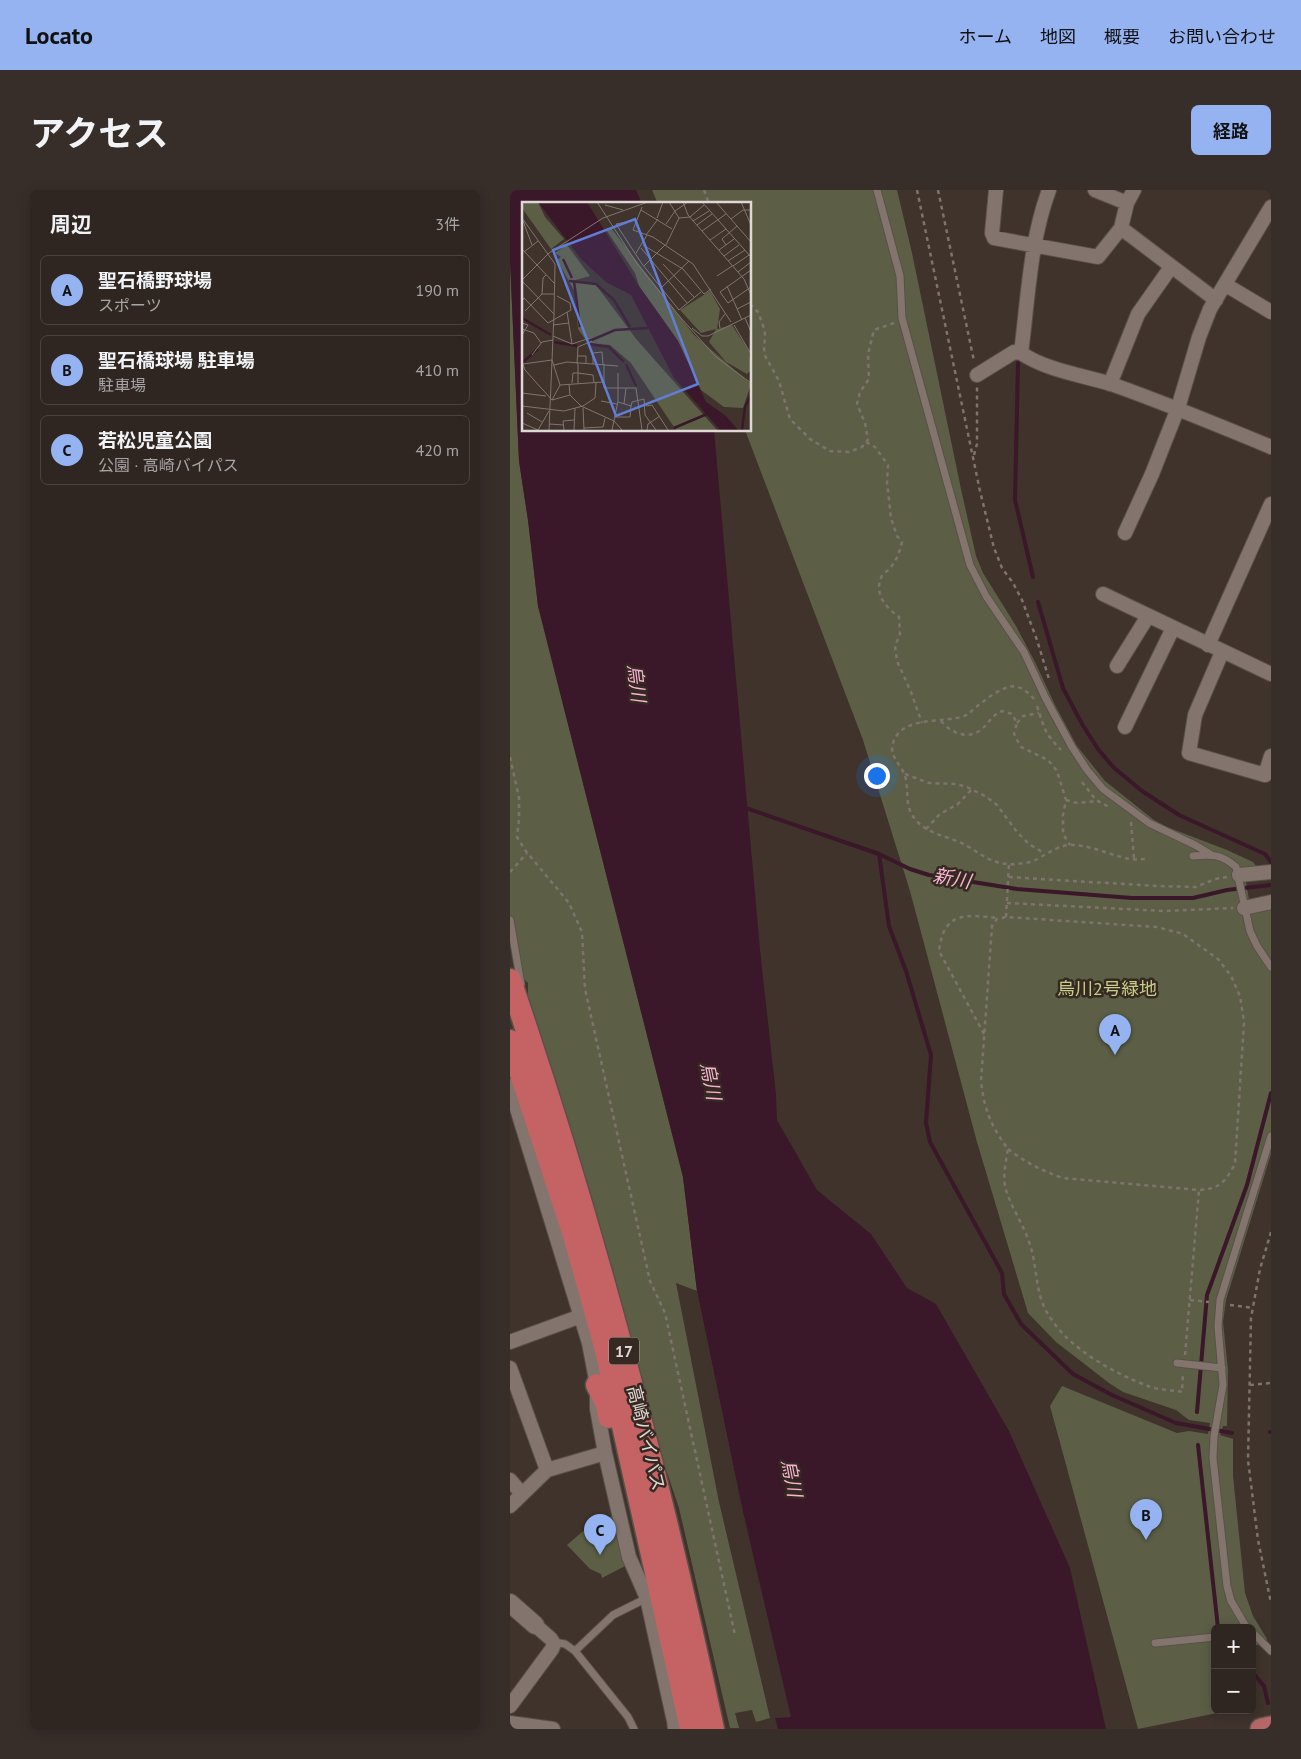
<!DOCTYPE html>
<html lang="ja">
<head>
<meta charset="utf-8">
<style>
	:root { --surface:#2f2621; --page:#372e2a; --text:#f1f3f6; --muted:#a7a5a5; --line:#4a433f; --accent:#95b2f1 }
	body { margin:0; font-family:"PT Sans","Noto Sans JP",sans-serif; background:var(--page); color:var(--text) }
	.controls { position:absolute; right:15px; bottom:15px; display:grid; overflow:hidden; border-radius:8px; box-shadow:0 2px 12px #0003 }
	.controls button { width:45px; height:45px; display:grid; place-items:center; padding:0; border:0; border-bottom:1px solid var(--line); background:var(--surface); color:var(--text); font:25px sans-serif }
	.you { position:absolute; left:366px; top:585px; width:18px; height:18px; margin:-12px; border:4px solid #fff; border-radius:50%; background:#1a73e8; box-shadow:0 0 0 8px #1a73e833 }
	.badge { display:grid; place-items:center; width:32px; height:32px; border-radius:50%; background:var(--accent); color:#111; font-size:16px; font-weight:700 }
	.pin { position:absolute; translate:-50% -41px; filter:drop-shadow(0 1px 2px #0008) }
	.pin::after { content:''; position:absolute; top:26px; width:18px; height:15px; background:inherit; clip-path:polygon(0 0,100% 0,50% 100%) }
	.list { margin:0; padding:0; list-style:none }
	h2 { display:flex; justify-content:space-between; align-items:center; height:65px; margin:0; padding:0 20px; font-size:21px }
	h2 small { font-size:16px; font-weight:400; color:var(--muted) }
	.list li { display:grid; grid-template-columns:32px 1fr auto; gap:15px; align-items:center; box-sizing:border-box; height:70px; margin:0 10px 10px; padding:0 10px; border:1px solid var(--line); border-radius:8px }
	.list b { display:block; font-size:19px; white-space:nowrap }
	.list p { margin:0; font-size:16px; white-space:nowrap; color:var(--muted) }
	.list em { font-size:16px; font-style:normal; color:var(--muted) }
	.map { position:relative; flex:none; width:761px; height:1539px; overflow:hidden; border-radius:8px }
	header { display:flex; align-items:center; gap:30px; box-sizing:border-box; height:70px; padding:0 25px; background:var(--accent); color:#111 }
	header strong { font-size:24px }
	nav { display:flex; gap:28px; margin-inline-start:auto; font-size:18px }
	.intro { display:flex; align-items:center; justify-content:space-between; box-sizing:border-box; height:120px; padding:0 30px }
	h1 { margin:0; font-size:35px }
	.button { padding:12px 22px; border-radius:8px; background:var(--accent); color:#111; font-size:18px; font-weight:700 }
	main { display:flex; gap:30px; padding:0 30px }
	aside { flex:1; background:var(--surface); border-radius:8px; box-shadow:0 2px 12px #0003 }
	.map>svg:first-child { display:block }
	.green { fill:#5c5f46 }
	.water { fill:#3b172a }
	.pier { fill:#3f332c }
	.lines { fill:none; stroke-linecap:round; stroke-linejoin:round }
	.stream { stroke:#3b172a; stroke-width:4 }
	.service-casing { stroke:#5a504a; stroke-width:9 }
	.minor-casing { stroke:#5a504a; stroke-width:16 }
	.tertiary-casing { stroke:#5a504a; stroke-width:20 }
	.primary-casing { stroke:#5a504a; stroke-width:24 }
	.trunk-casing { stroke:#5a504a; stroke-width:25 }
	.path { stroke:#7e736d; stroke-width:2.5; stroke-dasharray:4 4; stroke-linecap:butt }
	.service { stroke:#83756d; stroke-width:7 }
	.minor { stroke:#83756d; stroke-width:14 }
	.tertiary { stroke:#83756d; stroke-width:18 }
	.primary { stroke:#b46766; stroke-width:21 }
	.trunk { stroke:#c46264; stroke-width:22 }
	.labels { text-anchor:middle; stroke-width:5; stroke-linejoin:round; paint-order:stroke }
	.shield { fill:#352922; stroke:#ada49f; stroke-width:1 }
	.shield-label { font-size:16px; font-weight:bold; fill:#e0d8d4 }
	.park-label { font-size:18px; fill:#c7ce87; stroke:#352922 }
	.street-label { font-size:18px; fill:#e0d8d4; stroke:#352922 }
	.water-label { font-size:19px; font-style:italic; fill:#fbb4d5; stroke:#352922 }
	.inset-river { fill:none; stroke:#3b172a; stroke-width:2.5 }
	.inset-road { fill:none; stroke:#7f756f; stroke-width:1 }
	.view { fill:#617ed7; fill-opacity:0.15; stroke:#617ed7; stroke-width:2.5 }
	.inset-edge { fill:none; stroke:#e0d8d4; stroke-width:2.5 }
</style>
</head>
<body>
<header>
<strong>Locato</strong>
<nav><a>ホーム</a><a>地図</a><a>概要</a><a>お問い合わせ</a></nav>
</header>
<div class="intro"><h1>アクセス</h1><a class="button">経路</a></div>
<main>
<aside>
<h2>周辺<small>3件</small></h2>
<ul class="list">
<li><span class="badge">A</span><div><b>聖石橋野球場</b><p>スポーツ</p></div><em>190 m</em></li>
<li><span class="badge">B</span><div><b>聖石橋球場 駐車場</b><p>駐車場</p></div><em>410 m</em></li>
<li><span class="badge">C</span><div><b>若松児童公園</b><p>公園 · 高崎バイパス</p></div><em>420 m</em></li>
</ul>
</aside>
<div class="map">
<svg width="761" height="1539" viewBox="0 0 761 1539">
	<rect width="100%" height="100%" fill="#3f332c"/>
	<path class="green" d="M142 0H387L402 63 451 299 466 366 473 383 506 436 525 472 545 515 567 556 595 591 644 630 657 637 717 660 743 672 748 678 734 681 741 721 761 719V964L716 1110 713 1132 718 1180 717 1236H713L710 1245 723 1249V1286L735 1403 743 1426 757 1449 753 1456 742 1454V1438H705V1520H722L628 1539 540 1216 552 1196 667 1243 679 1241 698 1244 700 1233 679 1230 666 1220 613 1202 599 1193 546 1152 518 1123 467 952 400 701 353 550 235 240H240V14H148Z
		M0 70 9 271 18 330 28 416 173 987 187 1101 166 1093 209 1312 260 1528 246 1532 242 1520 225 1523 229 1538H220L169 1318 142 1238 18 822V793L14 789 4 739 0 728Z
		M104 1325 117 1375 92 1388 91 1384 80 1379 57 1355 72 1342Z"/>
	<path class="water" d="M0 0H126L132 14H14V240H204L250 760 266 905 267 930 307 1000 361 1044 397 1098 426 1114 499 1241 560 1378 596 1539H268L265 1528 280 1527 232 1318 187 1101 173 987 28 416 18 330 9 271 0 70Z"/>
	<path class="pier" d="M184 1100 187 1101 232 1318 281 1527 262 1528 264 1526 277 1525 230 1318Z"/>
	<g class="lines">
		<path class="stream" d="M508 173 505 310 523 387
			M528 412 553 498 572 534 588 559 603 577 632 601 669 625 755 664 761 672
			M233 617 369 664 400 679 419 685 507 699 622 708H683L717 700 761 695
			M369 664 379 736 396 781 421 865 416 933 420 952 492 1083 494 1104 511 1134 563 1184 602 1205 666 1233 722 1243
			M687 1222 697 1105 737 995 761 903
			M760 1242H761
			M688 1255 708 1438
			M742 1482 754 1496 758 1513"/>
		<g class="service-casing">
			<path id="service" d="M367 0 390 86 392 128 460 375 476 406 514 462 536 509 562 557 577 580 593 599 639 633 685 655 700 664
				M683 666C702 664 711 664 726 677L740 741 747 756 761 777
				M0 730 11 794
				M667 1173 712 1178
				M737 1438 721 1411 717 1396 703 1268 704 1246 713 1195 708 1136 710 1110 761 946
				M742 1442 761 1461
				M43 1452 55 1454 65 1461 118 1527 124 1539
				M645 1453 705 1447
				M65 1461 103 1425 137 1408"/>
		</g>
		<g class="minor-casing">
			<path id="minor" d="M486 0 482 43 484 48 588 67 611 38 706 110
				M539 0C520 51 518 109 511 163 536 180 571 185 601 194 655 213 708 235 761 257
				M585 0 617 13
				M611 38 617 13 624 0
				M716 95 761 122
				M467 185 504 162 511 163
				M600 194 628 124 661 77
				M615 343 642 284 668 218 689 147 700 119 761 17
				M593 404 761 484
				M698 455 761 314
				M712 462 685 525 679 563 755 585 761 566
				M607 476 638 426
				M615 537 663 438
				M729 685 761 682
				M734 718 761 712
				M0 896 79 1153 87 1195V1219L95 1263 119 1367 137 1408 164 1531 165 1539
				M0 1152 71 1126
				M0 1178 37 1280
				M0 1290 12 1304
				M0 1316 37 1280 95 1263
				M0 1516 42 1459 44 1454 41 1449 25 1435
				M0 1533 43 1539"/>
		</g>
		<g class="tertiary-casing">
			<path id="tertiary" d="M0 1413 25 1435"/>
		</g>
		<g class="primary-casing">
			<path id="primary" d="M751 1539 761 1537"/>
		</g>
		<g class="trunk-casing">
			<path id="trunk" d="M0 790C84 1035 149 1285 203 1539
				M0 851 63 1042 96 1160 181 1539
				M87 1195 97 1214 99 1227"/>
		</g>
		<path class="path" d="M194 0 199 14
			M407 0 470 301 484 358 492 378 503 393 512 410 527 450 539 489
			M428 0 464 171
			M240 114 248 122 255 141 254 164 269 191 280 229 300 249 320 261 339 262 352 257 358 250 355 233 347 214 350 202 359 189 358 164 364 140 384 133
			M356 252 365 257 378 275 377 292 381 328 387 346 392 352C390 361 387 369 381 377 378 381 372 384 371 388 364 405 377 418 389 427L390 444 385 456 387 471 401 502 412 533
			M464 265 467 254V196
			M524 509C518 502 509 494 498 497 488 500 475 510 466 517 460 522 459 525 451 527 432 532 399 528 387 545 373 565 393 573 396 590 398 601 396 613 401 623 412 643 431 644 449 652 472 662 478 676 508 674 512 673 518 673 523 671 535 666 547 655 561 655 581 655 599 665 620 669 626 670 632 669 639 669
			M527 516C535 540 534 542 551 560
			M431 531C441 543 457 550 471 540 479 533 482 525 492 521L502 524 507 533 504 544 511 557 538 570 547 581 556 610 553 625V644L560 655
			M507 533 513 526 529 523
			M0 567 9 608V629L7 647 15 660 59 713 72 742 75 799 140 1091 155 1123 225 1445
			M395 584 419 593 446 594 457 597 475 606 487 615 507 642 519 654 534 663
			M572 592 586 610 599 617
			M556 610 567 613 589 611
			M621 632 624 669
			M416 639 430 624 448 614 462 599
			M0 682 17 663
			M499 687 646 696 686 697 705 689 717 687
			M497 713 654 721 723 718
			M496 727 499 674
			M474 844 429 761C434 720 456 725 489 728
			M498 959C515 972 532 981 553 988L689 1000C710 999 715 992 725 974L734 832 730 806 721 786 708 769 673 744 647 737 496 727 487 729 482 736 471 891C474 919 481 936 498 959 496 971 492 988 496 1000 501 1017 512 1032 518 1049 526 1069 525 1089 531 1109 545 1151 598 1181 638 1196 648 1200 661 1200 672 1202L673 1183
			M761 1042 750 1079 741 1128 738 1270 748 1350 761 1413
			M680 1110 699 1112
			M720 1115 743 1118
			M675 1165 689 1000
			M740 1195 761 1193"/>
		<use href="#service" class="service"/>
		<use href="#minor" class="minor"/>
		<use href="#tertiary" class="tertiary"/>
		<use href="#primary" class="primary"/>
		<use href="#trunk" class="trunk"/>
	</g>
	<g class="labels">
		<rect class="shield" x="99" y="1147.5" width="30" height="27" rx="4"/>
		<g class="shield-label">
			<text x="114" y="1167">17</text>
		</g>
		<g class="park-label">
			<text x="597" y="805">烏川2号緑地</text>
		</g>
		<g class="street-label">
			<text transform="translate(136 1248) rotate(76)" y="6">高崎バイパス</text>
		</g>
		<g class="water-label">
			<text transform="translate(127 493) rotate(83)" y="7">烏川</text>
			<text transform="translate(442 688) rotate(10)" y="7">新川</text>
			<text transform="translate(201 891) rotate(79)" y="7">烏川</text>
			<text transform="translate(282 1288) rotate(79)" y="7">烏川</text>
		</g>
	</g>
	<g transform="translate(12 12)">
		<rect width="229" height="229" fill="#3f332c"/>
		<path d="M0 0H16L23 15 42 37 29 47 0 6ZM89 26 172 133 229 182 221 206 202 205 179 188 156 139 117 84 113 71 85 29ZM45 43 68 74 50 79 74 83 115 138 195 228H154L109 161 88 143 68 141 67 136 63 137 56 127 53 90 35 58 39 55 33 51ZM188 89 198 107 195 127 210 123 227 149 229 168 225 172 204 160 187 140 194 127 179 131 158 108Z" fill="#5c5f46"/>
		<path d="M16 0H65L117 84 156 139 184 200 204 214 216 228H198L152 176 109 93 84 80 59 57Z" fill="#3b172a"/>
		<path class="inset-river" d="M41 57 50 76M47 79 74 82 92 98 108 125M52 79 58 125M0 116 29 133M32 140 55 144M65 140 93 128 126 126M67 142 87 145 102 160M1 160 16 147M104 162 114 184M152 226 185 212M220 228 223 205 229 193"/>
		<path class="inset-road" d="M75 0 116 63 159 116 194 155 229 181M147 0 157 16M161 0 166 13 222 77 229 93M180 0 229 55M194 0 229 40M219 0 229 23M83 3 101 8M120 5 111 28 131 35 171 62 209 120M119 8 150 27M0 16 33 62 32 112M135 16 141 0M209 17 221 8H229M114 18 94 22 120 62 157 108 179 90M1 19 10 43M171 19 187 9M144 22 153 9 166 0M175 23 190 12M180 29 204 12M124 33 136 17M188 38 204 27M121 43 161 67 182 92 189 87M144 43 157 16 168 15 182 3M204 43 200 37 215 24M119 46 165 101M0 47 32 81M197 48 212 37M2 50 16 39M114 51 125 33M202 54 217 43M206 59 223 48M141 62 172 95M122 64 143 43M211 64 227 53M229 68 198 90 206 101 229 85M216 70 229 60M195 74 210 64M0 78 27 51 81 16 126 0M0 79 32 112 27 228M205 84 220 118M139 86 167 59M20 92 21 76 24 73M0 99 2 96 26 121 49 108 48 101 35 94M215 107 229 100M3 109 20 92H32M45 110 50 142M223 116 229 130M0 121 6 123 0 133M31 123 47 121M212 123 229 152M170 126 180 134H186M198 126 197 120 203 112M0 127 12 131 19 141M31 134 50 142 68 136M186 134 229 113M10 153 20 140 31 138M55 154H64V162M0 160 3 168 30 198 38 183 30 158 1 162M55 162 56 145 70 139M56 162V181M71 162V151L80 150 81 162M82 162V186H114L120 228M32 163 45 160 96 164M50 181 51 171H56L71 173 72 181M47 182 48 193 59 204 92 219 100 228M38 183 81 180M0 191 24 194M30 198 48 193M79 199 95 202M96 200 109 204 110 200 122 197 123 213 134 228M102 202 104 186M0 204 42 209 61 204 73 196 74 181M124 204 130 203 146 228M61 206 62 228M5 211 20 220M93 215H108L109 204M0 221 16 228M27 222 42 223M62 226 81 225 83 216M16 228 27 209M42 228 41 219 52 218M52 228 53 206M90 228 96 199V171M125 228 126 222 138 214"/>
		<path class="view" d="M113 17 176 182 94 214 31 48Z"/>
		<rect width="229" height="229" class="inset-edge"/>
	</g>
</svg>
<div class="controls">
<button>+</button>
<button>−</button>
</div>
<div class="you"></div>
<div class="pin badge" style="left:605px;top:865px">A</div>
<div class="pin badge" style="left:636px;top:1350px">B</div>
<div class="pin badge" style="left:90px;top:1365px">C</div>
</div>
</main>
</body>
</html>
